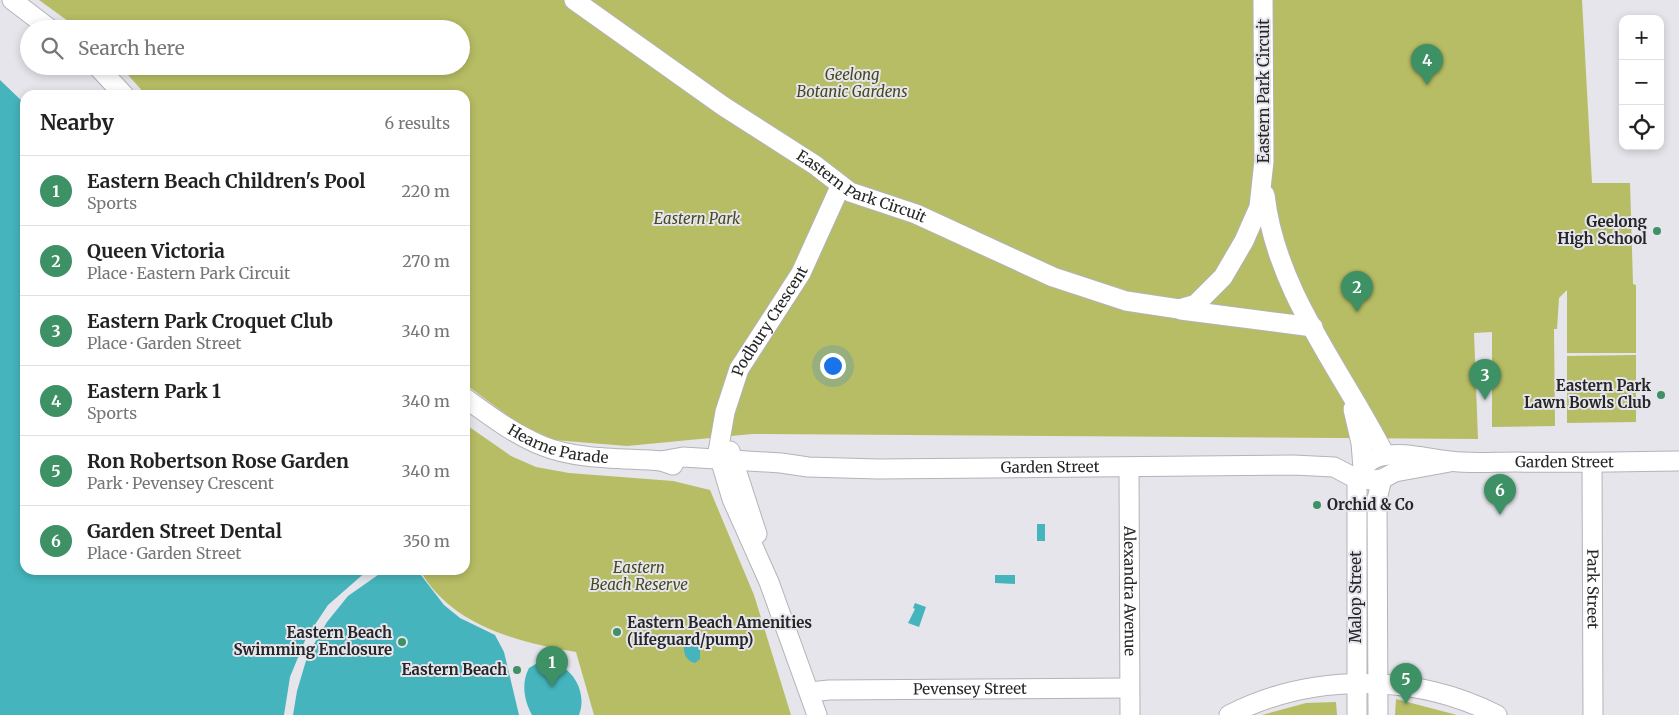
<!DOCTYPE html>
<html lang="en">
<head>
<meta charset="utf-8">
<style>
	:root { --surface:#fff; --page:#f2f2f2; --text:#222; --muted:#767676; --line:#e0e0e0; --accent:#3d9164 }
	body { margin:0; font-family:Merriweather,serif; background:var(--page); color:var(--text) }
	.controls { position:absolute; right:15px; top:15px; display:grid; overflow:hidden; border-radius:10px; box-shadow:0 2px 8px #0003 }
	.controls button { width:45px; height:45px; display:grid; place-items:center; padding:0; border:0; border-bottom:1px solid var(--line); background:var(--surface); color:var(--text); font:25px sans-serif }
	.you { position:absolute; left:832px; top:365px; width:18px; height:18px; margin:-12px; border:4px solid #fff; border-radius:50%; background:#1a73e8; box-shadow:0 0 0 8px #1a73e833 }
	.badge { display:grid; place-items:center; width:32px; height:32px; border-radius:50%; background:var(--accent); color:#fff; font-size:16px; font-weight:700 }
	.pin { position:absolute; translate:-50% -41px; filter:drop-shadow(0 1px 2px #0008) }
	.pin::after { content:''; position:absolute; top:26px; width:18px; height:15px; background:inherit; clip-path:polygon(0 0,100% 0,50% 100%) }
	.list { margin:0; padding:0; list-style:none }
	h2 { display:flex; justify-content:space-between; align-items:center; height:65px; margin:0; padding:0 20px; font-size:21px }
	h2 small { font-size:16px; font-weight:400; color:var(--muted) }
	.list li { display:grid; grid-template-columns:32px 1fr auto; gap:15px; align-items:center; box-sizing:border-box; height:70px; padding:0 20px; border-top:1px solid var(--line) }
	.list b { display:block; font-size:19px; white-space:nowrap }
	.list p { margin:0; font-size:16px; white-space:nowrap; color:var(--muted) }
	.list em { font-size:16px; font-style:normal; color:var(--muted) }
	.icon { flex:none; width:28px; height:28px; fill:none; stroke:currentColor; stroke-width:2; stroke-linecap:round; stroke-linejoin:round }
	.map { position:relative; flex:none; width:1679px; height:715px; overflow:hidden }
	.search { position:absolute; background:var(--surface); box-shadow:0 2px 8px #0003; left:20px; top:20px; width:450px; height:55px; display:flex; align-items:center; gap:12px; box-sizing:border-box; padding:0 18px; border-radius:28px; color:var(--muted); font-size:19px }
	.panel { position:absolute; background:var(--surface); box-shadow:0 2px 8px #0003; left:20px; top:90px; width:450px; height:485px; border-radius:15px }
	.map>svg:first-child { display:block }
	.green { fill:#b7bd64 }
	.water { fill:#45b4bc }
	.pier { fill:#e5e5eb }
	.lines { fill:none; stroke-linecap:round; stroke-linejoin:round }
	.minor-casing { stroke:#b3b3b8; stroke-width:21 }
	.minor { stroke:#fff; stroke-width:19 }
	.poi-dot { fill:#3d9164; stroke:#e5e5eb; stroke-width:2 }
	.labels { text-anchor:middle; stroke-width:4; stroke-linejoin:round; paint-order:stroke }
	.park-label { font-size:15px; font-style:italic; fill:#46481f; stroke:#e5e5eb }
	.street-label { font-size:15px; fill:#262628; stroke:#e5e5eb }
	.poi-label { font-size:15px; font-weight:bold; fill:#262628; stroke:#e5e5eb; text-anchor:end }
</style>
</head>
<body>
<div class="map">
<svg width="1679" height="715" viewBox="0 0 1679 715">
	<rect width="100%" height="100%" fill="#e5e5eb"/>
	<path class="green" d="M39 0H1582L1592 183H1630L1633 284 1636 285V353H1567V290L1559 298 1557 329H1554L1555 426 1492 427V332L1474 333 1478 439 752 434 627 446 554 440 519 424 465 384V95H146L120 66H461V29H79Z
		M1636 355V422L1567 423V356Z
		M465 424 511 456 536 467 569 473 673 481 710 490 754 595 791 715H594L576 652C519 643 450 625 420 570H465Z
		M1396 699 1457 715H1395Z
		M1336 702 1337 715H1262L1306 703Z"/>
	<path class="water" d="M0 80 25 104V570H417L444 605 460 618 495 635 504 652 519 715H0Z
		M1037 524H1045V541H1037Z
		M995 575H1015V584L995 583Z
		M915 603 926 607 919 627 908 623 915 609 913 608Z
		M689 640 697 642 700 649V659L695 663C686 661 683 653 684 644Z
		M539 662C568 658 589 689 579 715H532C524 700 521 683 529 668Z"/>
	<path class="pier" d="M368 570H385L348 596 327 622 308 654 297 691 293 715H284L290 677 306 638 328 605Z"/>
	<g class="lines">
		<g class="minor-casing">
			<g id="minor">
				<path d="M12 0 50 29"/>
				<path id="s1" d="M574 0 723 106 815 165 850 192 916 214 1053 277 1126 301 1179 309 1196 304 1223 277 1244 241 1259 207 1264 161 1263 0"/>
				<path d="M97 66 124 95"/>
				<path d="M1265 195C1276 292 1342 370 1385 455"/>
				<path d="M1181 310 1313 327"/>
				<path id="s2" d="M465 398C490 416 515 435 543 446 577 460 625 458 661 461L673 465"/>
				<path d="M1353 409 1361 443 1363 468"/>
				<path d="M730 451 757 534"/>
				<path id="s3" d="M661 461 683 457 781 463 808 467 878 469 1293 465 1334 467 1353 477 1372 480 1382 479 1395 472 1450 462"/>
				<path id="s4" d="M1592 463 1593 715"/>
				<path id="s5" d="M1129 467 1130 715"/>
				<path id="s6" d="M810 692 829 690 1129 688"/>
				<path id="s7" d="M817 715 769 582 732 499 718 452 725 412 739 369 801 273 840 187"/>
				<path d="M1229 715C1311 673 1415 673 1497 715"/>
				<path id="s8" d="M1357 715V486C1358 472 1367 459 1382 456 1405 451 1427 459 1450 461 1471 464 1493 462 1515 462 1570 463 1624 462 1679 461"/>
				<path d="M1378 715 1377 499 1382 479"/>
			</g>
		</g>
		<use href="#minor" class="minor"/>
	</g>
	<g class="poi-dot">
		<circle cx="1657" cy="231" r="5"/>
		<circle cx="1661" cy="395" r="5"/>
		<circle cx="1317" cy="505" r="5"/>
		<circle cx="617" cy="632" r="5"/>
		<circle cx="402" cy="642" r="5"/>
		<circle cx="517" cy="670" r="5"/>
	</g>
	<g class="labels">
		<g class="park-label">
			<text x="852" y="80">Geelong<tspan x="852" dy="17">Botanic Gardens</tspan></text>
			<text x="697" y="224">Eastern Park</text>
			<text x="639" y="573">Eastern<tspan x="639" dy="17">Beach Reserve</tspan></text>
		</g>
		<g class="street-label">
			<text transform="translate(1264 91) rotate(-90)" y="5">Eastern Park Circuit</text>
			<text dy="5" stroke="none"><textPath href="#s1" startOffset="344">Eastern Park Circuit</textPath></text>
			<text dy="5" stroke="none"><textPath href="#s7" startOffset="424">Podbury Crescent</textPath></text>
			<text dy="5" stroke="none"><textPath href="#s2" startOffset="106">Hearne Parade</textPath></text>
			<text dy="5" stroke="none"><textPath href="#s8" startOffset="454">Garden Street</textPath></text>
			<text dy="5" stroke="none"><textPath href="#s3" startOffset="390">Garden Street</textPath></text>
			<text dy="5" stroke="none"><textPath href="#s4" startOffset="126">Park Street</textPath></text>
			<text dy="5" stroke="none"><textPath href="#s5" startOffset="124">Alexandra Avenue</textPath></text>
			<text transform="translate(1356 597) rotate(-90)" y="5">Malop Street</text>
			<text dy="5" stroke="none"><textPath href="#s6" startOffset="160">Pevensey Street</textPath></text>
		</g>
		<g class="poi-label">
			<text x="1647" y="227">Geelong<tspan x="1647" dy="17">High School</tspan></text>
			<text x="1651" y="391">Eastern Park<tspan x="1651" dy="17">Lawn Bowls Club</tspan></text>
			<text x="1327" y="510" text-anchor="start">Orchid &amp; Co</text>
			<text x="627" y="628" text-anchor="start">Eastern Beach Amenities<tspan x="627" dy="17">(lifeguard/pump)</tspan></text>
			<text x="392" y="638">Eastern Beach<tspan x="392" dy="17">Swimming Enclosure</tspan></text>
			<text x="507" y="675">Eastern Beach</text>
		</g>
	</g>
</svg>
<div class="controls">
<button>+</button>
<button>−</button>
<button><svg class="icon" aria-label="locate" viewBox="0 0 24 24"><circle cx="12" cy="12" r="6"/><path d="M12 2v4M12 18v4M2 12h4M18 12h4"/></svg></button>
</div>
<div class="you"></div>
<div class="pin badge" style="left:552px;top:687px">1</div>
<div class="pin badge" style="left:1357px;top:312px">2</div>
<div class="pin badge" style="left:1485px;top:400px">3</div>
<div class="pin badge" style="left:1427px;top:85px">4</div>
<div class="pin badge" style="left:1406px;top:704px">5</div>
<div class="pin badge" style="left:1500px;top:515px">6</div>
<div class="search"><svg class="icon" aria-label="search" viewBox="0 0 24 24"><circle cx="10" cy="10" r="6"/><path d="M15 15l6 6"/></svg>Search here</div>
<section class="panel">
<h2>Nearby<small>6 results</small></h2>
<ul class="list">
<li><span class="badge">1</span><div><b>Eastern Beach Children's Pool</b><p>Sports</p></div><em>220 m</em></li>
<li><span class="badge">2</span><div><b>Queen Victoria</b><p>Place · Eastern Park Circuit</p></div><em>270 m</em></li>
<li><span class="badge">3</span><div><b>Eastern Park Croquet Club</b><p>Place · Garden Street</p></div><em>340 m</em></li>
<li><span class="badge">4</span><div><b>Eastern Park 1</b><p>Sports</p></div><em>340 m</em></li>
<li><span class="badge">5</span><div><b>Ron Robertson Rose Garden</b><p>Park · Pevensey Crescent</p></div><em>340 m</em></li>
<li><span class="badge">6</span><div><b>Garden Street Dental</b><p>Place · Garden Street</p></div><em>350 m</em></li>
</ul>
</section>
</div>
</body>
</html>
